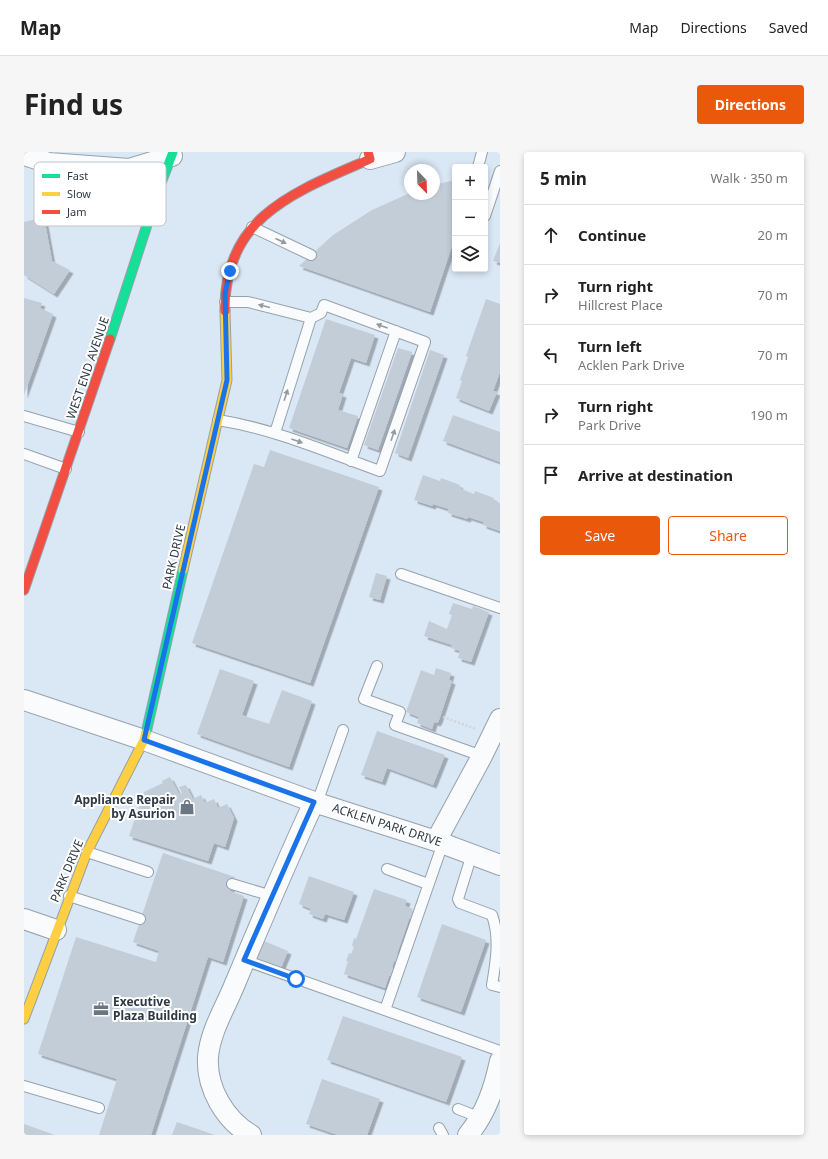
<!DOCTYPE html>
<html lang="en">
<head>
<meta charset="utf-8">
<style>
	:root { --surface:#fff; --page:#f6f6f6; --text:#222; --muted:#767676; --line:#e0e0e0; --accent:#ea580c }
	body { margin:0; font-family:"Noto Sans",sans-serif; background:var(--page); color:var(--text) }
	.controls { position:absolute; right:12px; top:12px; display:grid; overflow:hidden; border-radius:4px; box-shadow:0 2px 6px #0003 }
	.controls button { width:36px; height:36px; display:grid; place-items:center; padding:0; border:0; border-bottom:1px solid var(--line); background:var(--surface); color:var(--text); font:20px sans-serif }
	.compass { position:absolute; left:380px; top:12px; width:36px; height:36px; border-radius:50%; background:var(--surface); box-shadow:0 2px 6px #0003; rotate:157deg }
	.stop { position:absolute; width:12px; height:12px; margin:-9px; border:3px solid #1a73e8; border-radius:50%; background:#fff }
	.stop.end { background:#1a73e8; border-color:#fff; box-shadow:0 1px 4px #0008 }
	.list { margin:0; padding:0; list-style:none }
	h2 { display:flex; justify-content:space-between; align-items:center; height:52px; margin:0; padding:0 16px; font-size:17px }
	h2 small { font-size:13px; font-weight:400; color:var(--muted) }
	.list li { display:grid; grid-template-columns:26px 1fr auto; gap:12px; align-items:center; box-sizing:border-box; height:60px; padding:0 16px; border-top:1px solid var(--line) }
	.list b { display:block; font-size:15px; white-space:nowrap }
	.list p { margin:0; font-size:13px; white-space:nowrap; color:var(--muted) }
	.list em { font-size:13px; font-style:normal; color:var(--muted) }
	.actions { display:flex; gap:8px; padding:12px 16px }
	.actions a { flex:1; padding:9px 0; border:1px solid var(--accent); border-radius:4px; text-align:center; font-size:14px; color:var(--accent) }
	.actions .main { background:var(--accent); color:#fff }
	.icon { flex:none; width:22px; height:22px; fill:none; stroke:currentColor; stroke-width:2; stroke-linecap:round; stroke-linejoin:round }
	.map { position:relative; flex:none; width:476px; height:983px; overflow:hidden; border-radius:4px }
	header { display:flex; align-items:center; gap:24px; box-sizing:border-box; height:56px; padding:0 20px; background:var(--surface); border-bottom:1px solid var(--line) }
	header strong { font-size:19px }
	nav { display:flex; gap:22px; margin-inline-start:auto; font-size:14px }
	.intro { display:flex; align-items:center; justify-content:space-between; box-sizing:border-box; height:96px; padding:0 24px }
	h1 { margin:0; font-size:28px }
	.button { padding:10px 18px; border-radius:4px; background:var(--accent); color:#fff; font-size:14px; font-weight:700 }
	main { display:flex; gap:24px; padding:0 24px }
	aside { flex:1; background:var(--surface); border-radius:4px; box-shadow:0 2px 6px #0003 }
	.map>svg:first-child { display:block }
	.building { fill:#c2cdd8; filter:url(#shadow) }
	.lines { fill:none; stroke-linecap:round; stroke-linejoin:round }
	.lane-casing { stroke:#96a1ab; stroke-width:12 }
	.street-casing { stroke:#96a1ab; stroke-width:22 }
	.fast-casing { stroke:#96a1ab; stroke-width:11 }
	.slow-casing { stroke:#96a1ab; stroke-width:11 }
	.jam-casing { stroke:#96a1ab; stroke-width:11 }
	.path { stroke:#d1d4d8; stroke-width:2.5; stroke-dasharray:2 2; stroke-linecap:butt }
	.lane { stroke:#f9fbfd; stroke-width:10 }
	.street { stroke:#f9fbfd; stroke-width:20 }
	.fast { stroke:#16e098; stroke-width:9 }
	.slow { stroke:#ffcf43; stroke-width:9 }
	.jam { stroke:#f24e42; stroke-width:9 }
	.oneway { fill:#949aa1 }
	.route { stroke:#1a73e8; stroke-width:5 }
	.labels { text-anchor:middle; stroke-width:4; stroke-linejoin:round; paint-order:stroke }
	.street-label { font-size:12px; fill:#2e3945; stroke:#fff }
	.poi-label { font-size:12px; font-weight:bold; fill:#2e3945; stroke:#fff; text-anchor:end }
	.key { fill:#fff; stroke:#c0c4c7; stroke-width:1 }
	.key-label { font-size:11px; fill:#2e3945 }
</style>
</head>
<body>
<header>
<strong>Map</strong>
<nav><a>Map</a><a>Directions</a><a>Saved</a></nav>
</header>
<div class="intro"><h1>Find us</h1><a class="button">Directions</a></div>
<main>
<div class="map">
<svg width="476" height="983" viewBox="0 0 476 983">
	<defs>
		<filter id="shadow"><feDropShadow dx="3.5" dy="3.5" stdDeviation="0" flood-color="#0004"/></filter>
	</defs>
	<rect width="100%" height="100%" fill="#dae7f4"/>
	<path class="building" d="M431 28V85L406 160 275 114 309 83 348 58 386 41 410 42V33Z
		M20 65 28 109 46 118 30 142 0 123V70Z
		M476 91V111L469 109Z
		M0 146 18 151 16 156 29 162 0 243Z
		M462 147 476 152V220L469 239 473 240 465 259 432 246 438 229 436 228 444 205 442 204Z
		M302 167 351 183 342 211 327 206 315 241 319 242 314 258 334 264 323 296 265 276Z
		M374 196 388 200 354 298 340 293Z
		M406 198 420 203 384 306 371 301Z
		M429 263 476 280V310L419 289Z
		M246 298 355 335 286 531 168 491 230 312 240 315Z
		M399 323 416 329 417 326 436 333 435 336 450 342 451 339 470 346 469 349 476 351V379L459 373 460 370 444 365 443 367 424 361 425 357 409 352 408 354 390 348Z
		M352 421 363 424 356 448 345 445Z
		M429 451 448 457 449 454 465 460 447 510 434 506 436 499 427 496 428 493 400 484 405 469 423 477 428 463 425 462Z
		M412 516 427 521 425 528 428 529 415 568 413 571 410 570 408 577 393 571 395 565 382 560 397 518 410 523Z
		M196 517 230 529 218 563 245 572 258 538 288 549 265 615 173 582Z
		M353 579 421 603 409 633 363 616 358 630 337 623Z
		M146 625 155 642 158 641 155 635 162 633 169 647 177 643 181 651 190 647 194 656 203 652 210 666 201 695 190 691 184 709 105 684 120 640 139 631 138 629Z
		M139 701 211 725 206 739 220 744 199 810 184 805 127 983H75L93 927 14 902 52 785 132 810 135 799 109 790Z
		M285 724 330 740 320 768 301 762 299 767 285 762 287 757 275 752Z
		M350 737 383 748 381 754 389 757 388 759 390 760 388 767H385L373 802H375L372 810 370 809 368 816 370 817 367 824H365L361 836 320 822 324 809H322L325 801 327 802 330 795 328 794 330 786 332 787Z
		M418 772 462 788 437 860 393 845Z
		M240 789 264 799 257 816 233 807Z
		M319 864 438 905 422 950 303 908Z
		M298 927 356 947 343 983H314L282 972Z
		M153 970 191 983H148Z
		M0 972 31 983H0Z"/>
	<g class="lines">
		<g class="lane-casing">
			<path id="lane" d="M454 15 458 0
				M461 64 476 19
				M228 75 287 103
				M201 150H224L287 166 251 281
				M0 264 55 280
				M194 268C251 277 303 300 356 319L401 190 300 153 297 161 287 166
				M0 302 42 317
				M327 309 372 179
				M377 422 476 456
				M353 514 340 547 376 560 371 573 458 604
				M293 651 319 578
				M63 700 124 720
				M448 702 434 747 436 751 468 763C476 786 472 809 468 833L476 835
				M363 717 404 732
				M208 732 248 744
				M45 744 116 767
				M220 808 476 899
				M361 858 419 691
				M0 934 75 956
				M434 957 457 966
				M415 976 419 983"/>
		</g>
		<g class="street-casing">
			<path id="street" d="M0 3 25 11 105 17 148 4
				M346 7 371 0
				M0 548 120 588 290 650 412 689 476 713
				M412 689 458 604 476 567
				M0 767 32 778
				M227 983C201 968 182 936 184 905 186 880 201 856 210 834 236 772 262 711 290 650
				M444 983C462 961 470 937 476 909"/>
		</g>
		<g class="fast-casing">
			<path id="fast" d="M86 187 135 36 149 0
				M122 581 159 418"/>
		</g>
		<g class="slow-casing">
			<path id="slow" d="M159 418 203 228 201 159
				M0 867 63 700 120 588 122 581"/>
		</g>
		<g class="jam-casing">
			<path id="jam" d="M201 159C199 64 273 39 346 7L344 0
				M0 438 86 187"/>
		</g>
		<path class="path" d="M419 565 452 577"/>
		<use href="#lane" class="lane"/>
		<use href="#street" class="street"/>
		<use href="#fast" class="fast"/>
		<use href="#slow" class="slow"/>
		<use href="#jam" class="jam"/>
	</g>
	<defs><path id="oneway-solid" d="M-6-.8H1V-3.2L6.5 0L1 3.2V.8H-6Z"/></defs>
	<g class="oneway">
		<use href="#oneway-solid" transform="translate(257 89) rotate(25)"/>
		<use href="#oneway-solid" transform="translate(240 154) rotate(-166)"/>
		<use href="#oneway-solid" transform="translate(358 174) rotate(-160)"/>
		<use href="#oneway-solid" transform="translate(262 243) rotate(-72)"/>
		<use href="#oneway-solid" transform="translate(369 283) rotate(-71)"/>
		<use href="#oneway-solid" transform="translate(273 289) rotate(20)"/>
	</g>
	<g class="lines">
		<path class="route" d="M206 119 201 141 203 228 120 588 290 650 220 808 272 827"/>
	</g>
	<defs>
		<g id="shop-bare" transform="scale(1.2)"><path d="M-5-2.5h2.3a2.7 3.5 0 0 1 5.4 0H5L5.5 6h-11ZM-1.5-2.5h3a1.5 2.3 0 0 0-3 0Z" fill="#6a7682" stroke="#fff" stroke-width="2.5" paint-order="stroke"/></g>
		<g id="office-bare" transform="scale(1.2)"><path d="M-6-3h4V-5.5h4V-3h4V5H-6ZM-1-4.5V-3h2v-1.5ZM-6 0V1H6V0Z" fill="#6a7682" stroke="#fff" stroke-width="2.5" paint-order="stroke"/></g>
	</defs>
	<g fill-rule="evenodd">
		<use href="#shop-bare" x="163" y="655"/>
		<use href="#office-bare" x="77" y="857"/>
	</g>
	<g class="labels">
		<g class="street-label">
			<text transform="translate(64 216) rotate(-71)" y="4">WEST END AVENUE</text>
			<text transform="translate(150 405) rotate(-77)" y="4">PARK DRIVE</text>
			<text transform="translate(363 673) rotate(18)" y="4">ACKLEN PARK DRIVE</text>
			<text transform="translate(43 719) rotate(-67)" y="4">PARK DRIVE</text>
		</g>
		<g class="poi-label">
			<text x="151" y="652">Appliance Repair<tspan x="151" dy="14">by Asurion</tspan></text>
			<text x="89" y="854" text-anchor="start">Executive<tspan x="89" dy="14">Plaza Building</tspan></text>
		</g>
	</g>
	<rect x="10" y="10" width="132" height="64" rx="6" class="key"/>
	<rect x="18" y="22" width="18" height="4" fill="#16e098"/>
	<rect x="18" y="40" width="18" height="4" fill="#ffcf43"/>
	<rect x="18" y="58" width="18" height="4" fill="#f24e42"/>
	<g class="key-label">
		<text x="43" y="28">Fast</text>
		<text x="43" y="46">Slow</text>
		<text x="43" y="64">Jam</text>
	</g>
</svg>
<div class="controls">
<button>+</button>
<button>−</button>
<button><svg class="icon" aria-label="layers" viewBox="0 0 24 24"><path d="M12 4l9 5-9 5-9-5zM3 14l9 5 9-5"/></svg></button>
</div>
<svg class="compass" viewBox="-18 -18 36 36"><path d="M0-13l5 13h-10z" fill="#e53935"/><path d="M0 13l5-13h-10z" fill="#767676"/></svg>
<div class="stop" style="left:272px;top:827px"></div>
<div class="stop end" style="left:206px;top:119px"></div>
</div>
<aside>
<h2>5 min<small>Walk · 350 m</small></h2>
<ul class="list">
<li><svg class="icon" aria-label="ahead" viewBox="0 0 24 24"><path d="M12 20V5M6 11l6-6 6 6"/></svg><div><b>Continue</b></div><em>20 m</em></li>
<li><svg class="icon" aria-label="right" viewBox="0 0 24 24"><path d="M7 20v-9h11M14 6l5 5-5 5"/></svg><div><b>Turn right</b><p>Hillcrest Place</p></div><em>70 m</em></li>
<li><svg class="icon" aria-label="left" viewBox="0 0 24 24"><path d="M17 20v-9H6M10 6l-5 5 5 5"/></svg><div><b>Turn left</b><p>Acklen Park Drive</p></div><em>70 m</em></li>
<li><svg class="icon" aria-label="right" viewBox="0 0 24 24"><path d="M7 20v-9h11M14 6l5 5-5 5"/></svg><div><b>Turn right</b><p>Park Drive</p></div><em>190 m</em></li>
<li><svg class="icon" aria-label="arrive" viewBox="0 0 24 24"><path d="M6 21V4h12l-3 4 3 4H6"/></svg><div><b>Arrive at destination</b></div></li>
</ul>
<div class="actions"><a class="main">Save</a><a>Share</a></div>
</aside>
</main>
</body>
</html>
